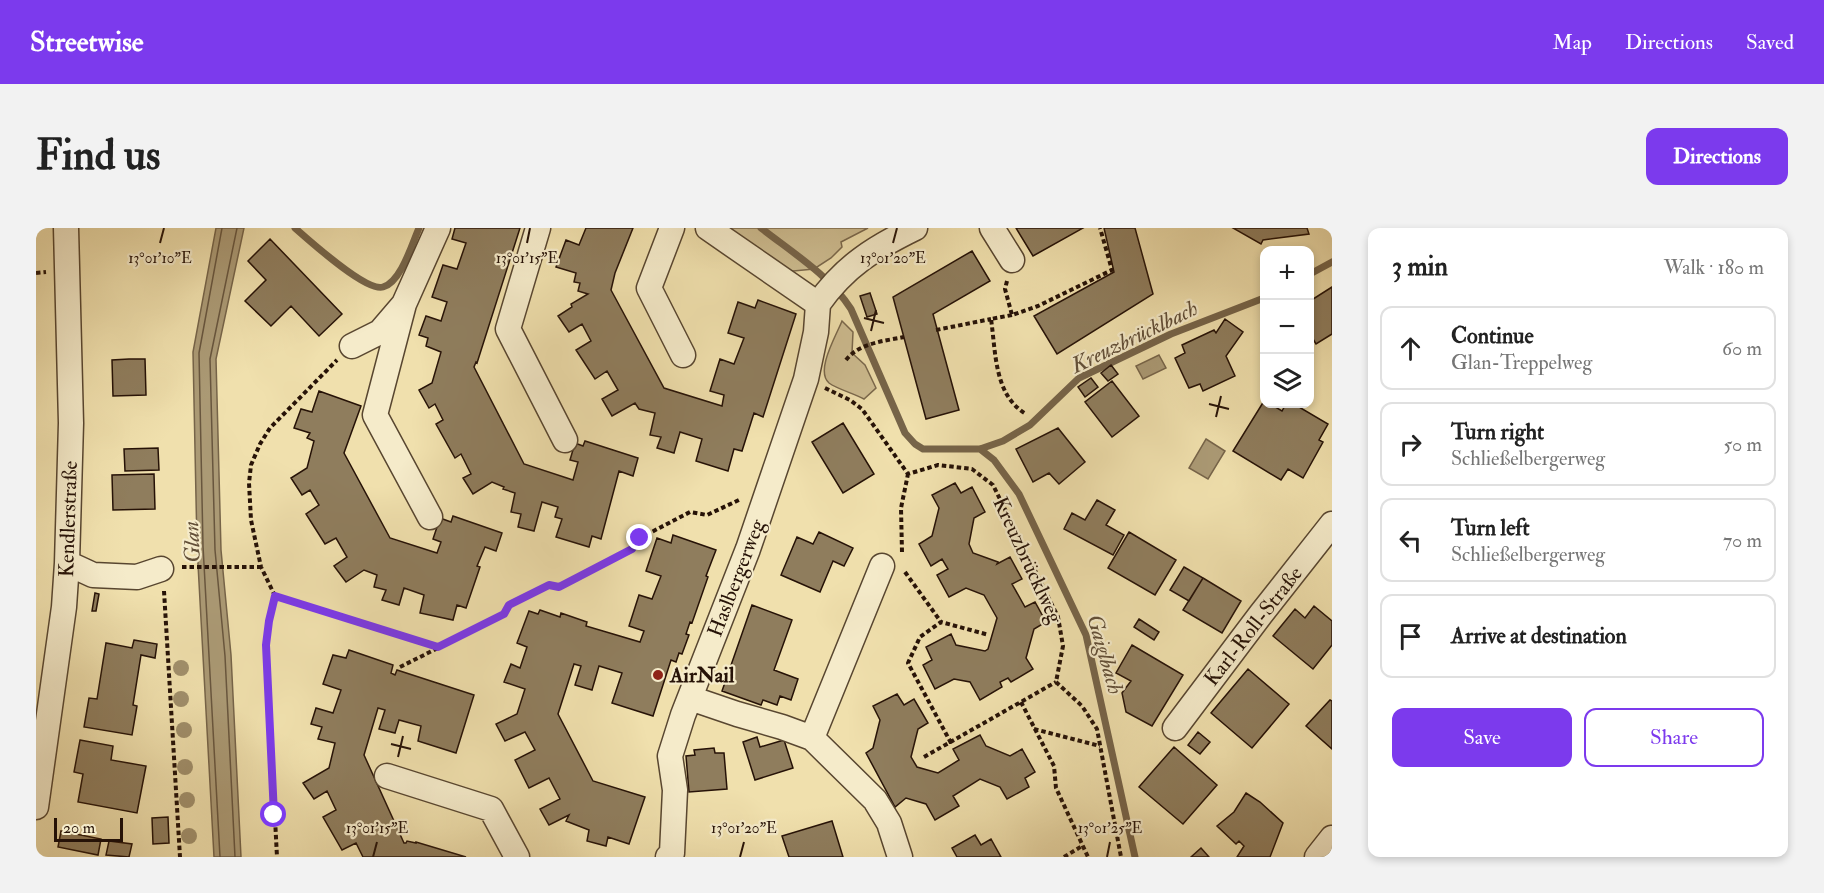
<!DOCTYPE html>
<html lang="en">
<head>
<meta charset="utf-8">
<style>
	:root { --surface:#fff; --page:#f2f2f2; --text:#222; --muted:#767676; --line:#e0e0e0; --accent:#7c3aed }
	body { margin:0; font-family:"IM FELL Double Pica",serif; background:var(--page); color:var(--text) }
	.controls { position:absolute; right:18px; top:18px; display:grid; overflow:hidden; border-radius:12px; box-shadow:0 3px 9px #0003 }
	.controls button { width:54px; height:54px; display:grid; place-items:center; padding:0; border:0; border-bottom:2px solid var(--line); background:var(--surface); color:var(--text); font:30px sans-serif }
	.scale { position:absolute; left:18px; bottom:15px; width:69px; box-sizing:border-box; padding-left:6px; border:3px solid #261207; border-top:0; font-size:16px; line-height:21px; white-space:nowrap; color:#261207; -webkit-text-stroke:4px #f5ebca; paint-order:stroke }
	.stop { position:absolute; width:18px; height:18px; margin:-14px; border:4px solid #7c3aed; border-radius:50%; background:#fff }
	.stop.end { background:#7c3aed; border-color:#fff; box-shadow:0 2px 6px #0008 }
	.list { margin:0; padding:0; list-style:none }
	h2 { display:flex; justify-content:space-between; align-items:center; height:78px; margin:0; padding:0 24px; font-size:26px }
	h2 small { font-size:20px; font-weight:400; color:var(--muted) }
	.list li { display:grid; grid-template-columns:39px 1fr auto; gap:18px; align-items:center; box-sizing:border-box; height:84px; margin:0 12px 12px; padding:0 12px; border:2px solid var(--line); border-radius:12px }
	.list b { display:block; font-size:22px; white-space:nowrap }
	.list p { margin:0; font-size:20px; white-space:nowrap; color:var(--muted) }
	.list em { font-size:20px; font-style:normal; color:var(--muted) }
	.actions { display:flex; gap:12px; padding:18px 24px }
	.actions a { flex:1; padding:14px 0; border:2px solid var(--accent); border-radius:12px; text-align:center; font-size:21px; color:var(--accent) }
	.actions .main { background:var(--accent); color:#fff }
	.icon { flex:none; width:33px; height:33px; fill:none; stroke:currentColor; stroke-width:2; stroke-linecap:round; stroke-linejoin:round }
	.map { position:relative; flex:none; width:1296px; height:629px; overflow:hidden; border-radius:12px }
	header { display:flex; align-items:center; gap:36px; box-sizing:border-box; height:84px; padding:0 30px; background:var(--accent); color:#fff }
	header strong { font-size:28px }
	nav { display:flex; gap:33px; margin-inline-start:auto; font-size:21px }
	.intro { display:flex; align-items:center; justify-content:space-between; box-sizing:border-box; height:144px; padding:0 36px }
	h1 { margin:0; font-size:42px }
	.button { padding:15px 27px; border-radius:12px; background:var(--accent); color:#fff; font-size:21px; font-weight:700 }
	main { display:flex; gap:36px; padding:0 36px }
	aside { flex:1; background:var(--surface); border-radius:12px; box-shadow:0 3px 9px #0003 }
	.map>svg:first-child { display:block }
	.green { fill:#cebd91; stroke:#7a684c; stroke-width:1.5 }
	.water { fill:#ab9a75; stroke:#766449; stroke-width:1.5 }
	.lines { fill:none; stroke-linecap:round; stroke-linejoin:round }
	.shore { stroke:#68563e; stroke-width:1.5 }
	.stream { stroke:#766449; stroke-width:7 }
	.building { fill:#8f7d5d; stroke:#261207; stroke-width:1.5 }
	.minor-casing { stroke:#584630; stroke-width:27 }
	.path { stroke:#261207; stroke-width:4; stroke-dasharray:4.5 3; stroke-linecap:butt }
	.minor { stroke:#f5ebca; stroke-width:24 }
	.tree { fill:#a1906c }
	.route { stroke:#7c3aed; stroke-width:8 }
	.ticks { fill:none; stroke:#261207; stroke-width:2 }
	.poi-dot { fill:#8f2418; stroke:#f5ebca; stroke-width:2 }
	.labels { text-anchor:middle; stroke-width:4.5; stroke-linejoin:round; paint-order:stroke }
	.street-label { font-size:21px; fill:#261207; stroke:#f5ebca }
	.poi-label { font-size:21px; font-weight:bold; fill:#261207; stroke:#f5ebca; text-anchor:start }
	.water-label { font-size:22px; font-style:italic; fill:#624f38; stroke:#f5ebca }
	.ticks-label { font-size:15px; text-anchor:middle; fill:#261207; stroke:#f5ebca; stroke-width:4.5; stroke-linejoin:round; paint-order:stroke }
</style>
</head>
<body>
<header>
<strong>Streetwise</strong>
<nav><a>Map</a><a>Directions</a><a>Saved</a></nav>
</header>
<div class="intro"><h1>Find us</h1><a class="button">Directions</a></div>
<main>
<div class="map">
<svg width="1296" height="629" viewBox="0 0 1296 629">
	<rect width="100%" height="100%" fill="#f0e0ad"/>
	<filter id="stains"><feTurbulence type="fractalNoise" baseFrequency=".00333" numOctaves="4"/><feColorMatrix values="0 0 0 0 .2 0 0 0 0 .09 0 0 0 0 .02 0 0 0 .5 -.17"/></filter>
	<radialGradient id="worn" r=".72"><stop offset=".6" stop-color="#630" stop-opacity="0"/><stop offset="1" stop-color="#630" stop-opacity=".3"/></radialGradient>
	<path class="green" d="M680 0H832L805 14 806 19 795 30 778 41 747 44 706 9 696 12Z
		M806 93 817 104 816 125 829 137 840 160 828 171C819 166 801 161 793 155 779 143 800 108 806 93Z"/>
	<path class="water" d="M180 0H208L180 131 185 322 195 427 205 629H178L161 318 157 124Z
		M1123 127 1130 140 1107 151 1100 138Z
		M1170 211 1189 223 1172 251 1153 240Z"/>
	<g class="lines">
		<path class="shore" d="M184 629 167 318 163 125 186 0
			M199 629 189 428 179 322 174 131 201 0"/>
		<path class="stream" d="M259 0C274 13 330 64 347 59 365 54 376 16 383 0
			M725 0C757 25 793 47 815 81L869 205 879 216 887 221H944L967 213 994 197 1043 150 1135 106 1228 70
			M1274 46 1296 34
			M944 221 958 232 983 266 1050 407 1099 629"/>
	</g>
	<path class="building" d="M419 0H484L441 135 440 134 438 139 488 236 537 252 542 234 534 232 539 215 547 218 549 213 602 230 597 248 583 243 565 311 556 308 553 319 520 309 526 291 519 289 522 279 506 274 498 303 482 299 485 286 475 284 479 265 467 261 468 259 456 254 437 266 427 250 435 246 425 226 419 230 400 196 407 192 399 176 393 180 383 162 396 155 405 124 390 118 392 110 383 107 390 88 405 93 411 74 396 69 407 37 421 41 430 15 416 11Z
		M550 0H597L579 45 575 62 628 160 686 178 688 167 674 163 684 131 698 136 708 110 692 105 702 74 719 80 722 72 760 86 727 189 718 185 706 223 698 221 692 243 660 233 666 211 644 204 638 225 621 220 625 209 614 207 619 185 603 181 599 175 576 188 566 171 582 162 571 143 559 151 540 122 555 113 546 96 533 104 522 88 536 79 535 76 552 66 542 63 544 55 538 54 540 45 520 39 530 12 543 17Z
		M980 0H1047L997 28Z
		M1068 0H1099L1117 66 1021 126 998 88 1078 44Z
		M1197 0H1271L1273 6 1227 12 1225 16Z
		M234 11 306 86 283 108 255 78 235 98 209 73 230 52 212 33Z
		M936 23 954 53 897 86 923 182 890 191 857 69Z
		M1296 59V106L1280 116 1274 106V73Z
		M834 65 841 86 831 89 824 68Z
		M1189 91 1207 104 1190 128 1199 148 1167 163 1164 156 1153 160 1139 130 1149 125 1146 117 1178 102 1180 105Z
		M93 131H109L110 167 77 168 76 132Z
		M1075 137 1082 146 1072 153 1065 145Z
		M1055 150 1062 159 1049 169 1042 159Z
		M1076 153 1103 188 1076 209 1049 174Z
		M283 163 325 178 308 225 354 310 401 325 405 314 397 311 404 290 415 294 417 288 466 305 460 323 449 319 441 338 444 339 430 380 421 377 417 392 384 385 388 367 368 360 363 377 346 372 350 362 338 359 341 347 328 342 310 354 298 338 311 329 300 310 289 316 270 286 283 277 274 262 266 267 255 250 271 240 278 213 271 210 274 205 258 200 265 181 276 184Z
		M1228 173V176H1234L1246 183 1250 176H1258L1292 196 1283 212 1287 214 1267 250 1252 241 1245 252 1197 223Z
		M807 195 838 246 807 265 776 214Z
		M1022 200 1049 234 1023 256 1013 245 997 254 980 221Z
		M122 220 123 242 89 243 88 221Z
		M118 246 119 281 77 282 76 247Z
		M919 255 925 265 936 259 949 284 938 290 933 316 937 325 962 334 961 336 974 329 986 351 976 356 989 379 999 374 1010 394 998 401 990 430 997 441 975 454 972 450 964 454 966 459 944 472 934 454 918 451 899 461 887 437 896 432 890 419 915 406 920 417 949 423 952 421 961 390 948 367 930 360 913 369 901 347 912 341 906 331 895 338 883 316 896 308 903 280 896 267Z
		M1061 272 1079 282 1070 297 1088 307 1077 327 1028 301 1036 285 1049 292Z
		M783 304 817 320 808 338 797 333 784 364 745 347 761 309 777 316Z
		M1093 304 1140 332 1119 367 1072 340Z
		M637 307 680 322 670 348 672 349 656 395 654 394 650 406 653 407 646 426 643 425 640 434 635 432 617 488 576 475 586 445 563 438 556 462 539 457 545 438 538 436 522 486 557 553 609 569 593 616 572 609 570 618 551 613 553 602 530 593 533 587 513 597 504 581 524 571 513 550 493 560 479 532 499 522 489 504 469 513 460 496 481 486 489 461 468 454 475 436 484 440 491 419 481 415 493 383 502 386 504 382 524 389 525 385 551 394 550 398 604 414 608 403 593 398 603 367 616 371 625 348 610 343 621 310 635 315Z
		M1148 339 1167 350 1153 373 1134 362Z
		M1167 350 1205 373 1186 405 1147 382Z
		M59 365 63 366 60 383H56Z
		M716 377 756 392 738 442 762 451 755 472 744 468 741 477 727 472 725 477 686 463Z
		M1278 378 1296 393V417L1277 441 1237 408 1259 381 1269 390Z
		M1103 391 1123 404 1118 412 1098 399Z
		M98 412 121 416 119 430 105 427 97 477 101 478 96 507 48 499 53 470 61 471 70 415 96 420Z
		M1096 417 1147 447 1116 498 1090 484 1086 465 1095 453 1080 445Z
		M313 422 357 437 355 445 359 447 361 442 438 467 420 525 382 513 385 498 363 492 359 505 343 501 349 482 342 480 328 527 368 615H370L371 613 380 615V614L430 629H327L320 615 306 622 287 589 300 582 291 563 278 571 267 555 293 540 299 515 282 511 286 499 275 496 280 480 297 485 305 462 287 456 297 427 310 430Z
		M1212 441 1253 476 1216 520 1175 485Z
		M861 466 868 477 878 471 892 495 882 501 875 529 881 539 902 545 923 532 917 521 944 507 950 518 974 528 986 521 999 544 989 550 993 559 971 571 964 559 944 551 917 568 923 578 899 592 890 576 870 570 859 579 830 525 837 520 844 492 837 478Z
		M1294 472 1296 473V521L1270 498Z
		M1162 504 1174 514 1164 526 1152 517Z
		M721 509 724 519 748 512 757 540 719 552 707 514Z
		M44 512 77 518 75 532 110 538 101 585 42 574 47 546 38 544Z
		M1138 519 1181 557 1147 596 1103 559Z
		M678 520 679 525H688L691 561 653 564 650 528 659 527 658 522Z
		M1210 565 1224 574 1247 595 1234 629H1201L1208 618 1203 613 1200 616 1181 598 1198 584Z
		M132 589 133 615 117 616 116 590Z
		M796 593 807 629H753L746 608Z
		M25 603 65 611 62 627 22 619Z
		M939 607 945 617 955 611 965 629H921L916 620Z
		M73 613 96 616 93 629 70 627Z
		M1165 620 1173 629H1155Z"/>
	<g class="lines">
		<g class="minor-casing">
			<path id="minor" d="M502 0 472 101 529 212
				M636 0 613 60 647 127
				M672 0 782 76
				M956 0 976 32
				M368 76 339 187 394 289
				M782 76C809 38 838 20 879 0
				M316 118 344 104 368 76 402 0
				M31 335 57 347 101 349 125 341
				M654 470 701 486 746 499 776 510 839 572 853 595 864 629
				M1139 500 1225 386 1296 296
				M776 510 846 338
				M351 548 455 581 481 629
				M0 579 28 379 31 335 35 195 30 0
				M632 629 636 625 639 562 634 528 647 487 712 321 770 151 780 104 782 76
				M1281 629 1296 610"/>
		</g>
		<path class="path" d="M0 45 10 44
			M971 53 969 61 976 87 1002 78 1076 42 1064 0
			M976 87 955 91C960 125 958 167 990 186
			M900 102 955 91
			M810 132C823 115 848 113 868 109
			M789 160 814 172 826 181 872 246 902 237 936 241 957 257 1022 389 1027 418 1020 454 1046 478 1061 501 1085 629
			M866 324 865 280 872 246
			M146 339H225
			M869 344 905 394
			M128 363 144 629
			M239 368 402 419 468 386 473 377 513 357 523 359 596 321 604 310 654 284 671 287 705 271
			M239 368 225 339 215 292 213 255 215 237 224 216 234 200 301 132
			M239 368 233 393 230 417 241 629
			M364 439 402 420
			M985 474 1018 538 1020 560 1052 629
			M998 501 1064 518
			M915 515 872 435 884 409 905 394 953 407
			M888 529 1020 454
			M1028 629 1046 618"/>
		<use href="#minor" class="minor"/>
	</g>
	<g class="tree">
		<circle cx="145" cy="440" r="8"/>
		<circle cx="145" cy="471" r="8"/>
		<circle cx="148" cy="502" r="8"/>
		<circle cx="149" cy="539" r="8"/>
		<circle cx="151" cy="572" r="8"/>
		<circle cx="153" cy="608" r="8"/>
	</g>
	<g class="lines">
		<path class="route" d="M238 587 230 417 233 393 239 368 402 419 468 386 473 377 513 357 523 359 596 321 604 310"/>
	</g>
	<path class="ticks" d="M124 15 128 0M491 15 494 0M857 15 861 0M828 90 848 95M835 103 840 82M1173 176 1193 181M1180 189 1185 168M355 516 375 521M362 529 367 508M337 629 341 614M704 629 708 614M1071 629 1074 614"/>
	<circle class="poi-dot" cx="622" cy="447" r="6"/>
	<g class="labels">
		<g class="street-label">
			<text transform="translate(32 291) rotate(-88)" y="7">Kendlerstraße</text>
			<text transform="translate(992 332) rotate(65)" y="7">Kreuzbrücklweg</text>
			<text transform="translate(700 350) rotate(-69)" y="7">Haslbergerweg</text>
			<text transform="translate(1217 398) rotate(-52)" y="7">Karl-Roll-Straße</text>
		</g>
		<g class="poi-label">
			<text x="634" y="454">AirNail</text>
		</g>
		<g class="water-label">
			<text transform="translate(1098 108) rotate(-26)" y="8">Kreuzbrücklbach</text>
			<text transform="translate(155 314) rotate(-93)" y="8">Glan</text>
			<text transform="translate(1070 426) rotate(74)" y="8">Gaiglbach</text>
		</g>
	</g>
	<g class="ticks-label">
		<text x="124" y="35">13°01'10"E</text>
		<text x="491" y="35">13°01'15"E</text>
		<text x="857" y="35">13°01'20"E</text>
		<text x="341" y="605">13°01'15"E</text>
		<text x="708" y="605">13°01'20"E</text>
		<text x="1074" y="605">13°01'25"E</text>
	</g>
	<rect width="100%" height="100%" filter="url(#stains)"/>
	<rect width="100%" height="100%" fill="url(#worn)"/>
</svg>
<div class="controls">
<button>+</button>
<button>−</button>
<button><svg class="icon" aria-label="layers" viewBox="0 0 24 24"><path d="M12 4l9 5-9 5-9-5zM3 14l9 5 9-5"/></svg></button>
</div>
<div class="scale">20 m</div>
<div class="stop" style="left:238px;top:587px"></div>
<div class="stop end" style="left:604px;top:310px"></div>
</div>
<aside>
<h2>3 min<small>Walk · 180 m</small></h2>
<ul class="list">
<li><svg class="icon" aria-label="ahead" viewBox="0 0 24 24"><path d="M12 20V5M6 11l6-6 6 6"/></svg><div><b>Continue</b><p>Glan-Treppelweg</p></div><em>60 m</em></li>
<li><svg class="icon" aria-label="right" viewBox="0 0 24 24"><path d="M7 20v-9h11M14 6l5 5-5 5"/></svg><div><b>Turn right</b><p>Schließelbergerweg</p></div><em>50 m</em></li>
<li><svg class="icon" aria-label="left" viewBox="0 0 24 24"><path d="M17 20v-9H6M10 6l-5 5 5 5"/></svg><div><b>Turn left</b><p>Schließelbergerweg</p></div><em>70 m</em></li>
<li><svg class="icon" aria-label="arrive" viewBox="0 0 24 24"><path d="M6 21V4h12l-3 4 3 4H6"/></svg><div><b>Arrive at destination</b></div></li>
</ul>
<div class="actions"><a class="main">Save</a><a>Share</a></div>
</aside>
</main>
</body>
</html>
